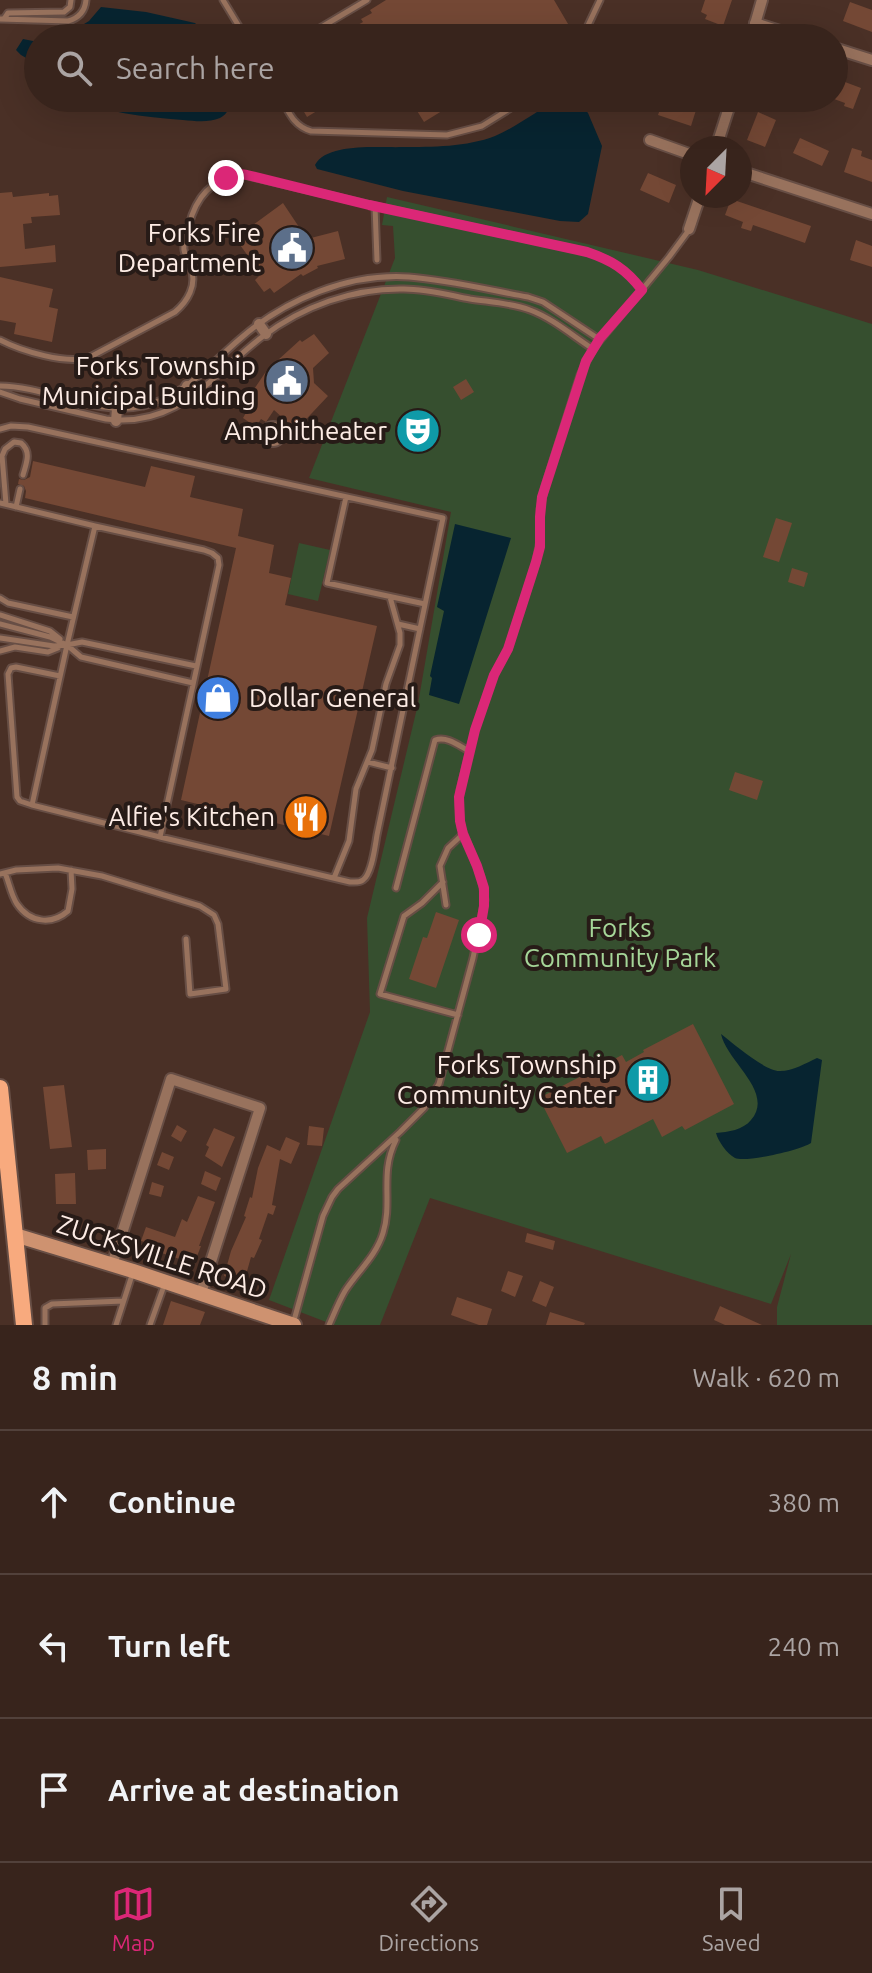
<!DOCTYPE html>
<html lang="en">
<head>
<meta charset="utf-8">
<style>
	:root { --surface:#38241c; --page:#3f2c25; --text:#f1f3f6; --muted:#aba4a3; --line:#52413b; --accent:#db2777 }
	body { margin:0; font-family:Ubuntu,sans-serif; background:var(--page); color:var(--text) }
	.compass { position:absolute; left:680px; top:136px; width:72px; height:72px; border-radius:50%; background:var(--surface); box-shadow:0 8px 32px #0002; rotate:204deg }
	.stop { position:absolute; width:24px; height:24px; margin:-18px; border:6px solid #db2777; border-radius:50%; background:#fff }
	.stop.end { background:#db2777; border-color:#fff; box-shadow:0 2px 8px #0008 }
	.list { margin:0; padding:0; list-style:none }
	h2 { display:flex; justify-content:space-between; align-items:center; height:104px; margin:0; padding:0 32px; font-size:34px }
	h2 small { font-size:26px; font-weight:400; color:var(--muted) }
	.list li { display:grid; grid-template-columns:52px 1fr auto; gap:24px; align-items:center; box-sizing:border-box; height:144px; padding:0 32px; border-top:2px solid var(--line) }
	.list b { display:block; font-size:30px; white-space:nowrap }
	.list em { font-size:26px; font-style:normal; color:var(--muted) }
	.icon { flex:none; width:44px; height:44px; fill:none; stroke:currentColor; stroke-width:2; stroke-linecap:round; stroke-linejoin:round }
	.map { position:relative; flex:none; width:872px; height:1325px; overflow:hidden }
	.search { position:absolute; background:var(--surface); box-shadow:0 8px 32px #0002; left:24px; right:24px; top:24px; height:88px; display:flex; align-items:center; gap:20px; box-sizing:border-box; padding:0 28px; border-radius:44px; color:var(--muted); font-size:30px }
	.sheet { height:536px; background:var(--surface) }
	nav { display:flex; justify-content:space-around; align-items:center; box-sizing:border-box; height:112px; border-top:2px solid var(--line); background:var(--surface); font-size:22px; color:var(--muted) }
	nav a { display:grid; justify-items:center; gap:4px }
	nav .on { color:var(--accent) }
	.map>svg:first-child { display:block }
	.green { fill:#364f2f }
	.water { fill:#072430 }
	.building { fill:#744835 }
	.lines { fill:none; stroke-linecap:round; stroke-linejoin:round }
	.lane-casing { stroke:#674e45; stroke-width:9 }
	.street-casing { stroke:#674e45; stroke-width:14 }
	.secondary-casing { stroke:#674e45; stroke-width:18 }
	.primary-casing { stroke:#674e45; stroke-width:20 }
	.lane { stroke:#98725d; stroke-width:5 }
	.street { stroke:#98725d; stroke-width:10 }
	.secondary { stroke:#ce9270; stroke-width:14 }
	.primary { stroke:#f8aa7e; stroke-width:16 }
	.route { stroke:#db2777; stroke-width:10 }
	.labels { text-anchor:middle; stroke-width:8; stroke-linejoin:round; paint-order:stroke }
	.poi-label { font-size:26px; fill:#fdece5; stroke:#271b17; text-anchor:end }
	.park-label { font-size:26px; fill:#a5d698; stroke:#271b17 }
	.street-label { font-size:26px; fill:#fdece5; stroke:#271b17 }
</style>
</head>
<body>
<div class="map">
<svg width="872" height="1325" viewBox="0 0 872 1325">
	<rect width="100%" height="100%" fill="#4a3026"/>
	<path class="green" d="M387 197 698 270 872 324V1325H777V1307L791 1254 771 1304 430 1198 380 1325H334L269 1300 370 1012 367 918 418 704 451 512 309 478 395 258 393 226 382 225Z
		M299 543 330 550 318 601 288 594Z"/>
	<path class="water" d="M101 7 146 12 195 23 210 38H61L89 21Z
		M23 39 38 42V65L21 55 16 50Z
		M67 98H231C230 107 228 114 220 118 208 123 195 121 183 120 142 117 106 112 67 98Z
		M559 98H576L588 113 602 146 588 214 579 222 560 221 403 191 317 169 315 165C327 142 380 148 403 147 432 147 467 147 495 136 516 127 539 110 559 98Z
		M455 524 511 538 459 704 429 695 432 678 430 676 444 611 437 607Z
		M721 1034C734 1044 766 1072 780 1071 793 1071 806 1063 817 1058L822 1060 811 1143C801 1150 745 1163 735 1158 727 1154 718 1141 716 1133 728 1132 743 1130 751 1120 775 1092 727 1062 721 1034Z"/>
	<path class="building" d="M386 0H554L571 29 558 38H335L363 22 361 19 372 13 370 10Z
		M705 0H732L723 26 705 19 707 15 701 12Z
		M850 2 872 10V32L843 21Z
		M837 79 861 88 853 109 844 106 845 103 834 99V87Z
		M296 98H338L307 117Z
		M409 98H463L424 122Z
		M664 98H672L697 107 691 126 658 115Z
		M758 112 776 120 765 147 747 140Z
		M800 138 829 151 822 166 793 153Z
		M852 148 862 151 861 156 872 160V182L844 172Z
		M648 173 676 185 669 203 640 190Z
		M12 192 13 197 49 193V196L58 195 60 215 31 217 32 223 23 224 25 249 55 245 56 262 0 267V193Z
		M731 199 811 226 805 243 753 225 751 231 741 228 743 222 725 215Z
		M283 203 307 239 338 231 345 259 317 266 318 268 303 276 301 274 274 293 270 288 264 292 255 280 261 274 235 238Z
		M856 240 872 246V267L850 260Z
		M0 277 53 289 49 307 58 309 52 342 14 334 16 323 0 320Z
		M314 334 329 353 313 368 314 383 328 396 296 430 274 410 266 422 261 419 256 427 243 418 247 411 242 407 267 370 300 340 302 342Z
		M466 379 474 392 461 400 453 387Z
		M33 461 145 487 151 466 195 476 190 497 243 509 238 536 274 545 269 573 291 578 285 605 377 626 329 836 181 800 236 548 25 498 26 491 24 486 18 484 19 479 24 480 30 477Z
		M776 518 792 523 779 562 763 557Z
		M792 568 808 573 804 587 788 582Z
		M735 772 763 781 757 800 729 790Z
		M436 912 459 920 436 988 409 979 423 937 427 938Z
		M693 1024 734 1104 685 1130 682 1126 662 1137 653 1119 605 1144 601 1136 567 1153 539 1098 622 1055 626 1062 644 1052 643 1050Z
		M64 1085 72 1147 50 1149 43 1087Z
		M177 1125 187 1131 181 1142 171 1136Z
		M309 1126 324 1128 322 1146 307 1145Z
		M214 1128 235 1137 222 1167 205 1156 209 1147 206 1145Z
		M286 1137 300 1143 291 1164 280 1159 272 1205 276 1206 273 1215 268 1213 259 1239 262 1240 254 1258 251 1257 244 1282 224 1276 231 1251 246 1217 244 1216 250 1197 252 1198 258 1168 267 1145 280 1151Z
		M106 1149V1169L88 1170 87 1150Z
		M162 1152 174 1157 169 1170 157 1165Z
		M205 1171 221 1178 216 1191 201 1184Z
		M75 1173 76 1204H56L55 1174Z
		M152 1182 164 1186 161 1197 149 1194Z
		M198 1196 215 1202 199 1246H201L194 1264 150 1249 151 1244 141 1241 146 1227 175 1237 182 1219 187 1222Z
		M527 1233 555 1241 553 1250 525 1242Z
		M508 1271 523 1276 515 1297 501 1291Z
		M540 1281 554 1287 546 1307 532 1301Z
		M457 1297 492 1309 487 1325H479L451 1315Z
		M171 1301 205 1312 200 1325H163Z
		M720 1306 762 1325H725L714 1320Z
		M550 1312 585 1323 584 1325H546Z"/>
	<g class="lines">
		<g class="lane-casing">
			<path id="lane" d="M223 0 246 38
				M0 19 68 21C79 18 85 11 86 0
				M4 19 8 13 64 12 70 7 71 0
				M303 38 367 0
				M582 38 600 0
				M281 98C289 113 294 126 311 131L447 135 482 126 527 98
				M375 206 377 260
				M0 340C21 351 67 365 90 357L175 312C188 301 197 285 191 268 189 261 185 256 184 250 183 242 187 232 189 225 196 197 211 180 240 174L375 206 587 252C611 260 626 269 642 290
				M0 386C46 386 98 417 143 406 184 397 210 364 241 338 286 299 349 273 409 277 449 280 489 290 528 297L543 302 599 339
				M0 392 20 399 106 419C179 428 211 376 262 337 303 306 353 288 404 289 426 289 449 295 470 299 490 302 512 303 530 310 552 318 573 336 593 349
				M0 429 11 426 28 427 443 518 377 835C375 846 372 874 363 880 359 883 355 882 350 882L160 837
				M346 497 327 583 425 604
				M0 503 95 526
				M6 504 2 456 5 449 14 442 21 443C32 452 26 464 23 475
				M16 507 20 489
				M95 526 204 550 212 553 218 558 219 565 160 837 32 805 67 645Z
				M0 598 8 603 73 617
				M0 615 50 631 60 639
				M0 624 50 637 67 645 82 642 196 666
				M398 624 420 629
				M0 638 54 646 67 645 81 657 193 683
				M0 651 15 647 48 652 58 648
				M368 762 392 768
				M32 805 20 801 17 797 8 674 11 668 16 667 60 676
				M5 873C9 882 11 895 17 904 30 923 52 925 68 911L72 889 71 870
				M0 874 16 870 58 868 102 876 200 906 214 915 218 924 226 989 190 994 186 939
				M334 878 349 841 356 789 372 750 386 684 400 645V633L390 597
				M443 882 422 903 404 916 380 994 458 1015
				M396 888 435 740C447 736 458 745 469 751
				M446 905 440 866 448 848 463 834
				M293 1324 323 1216 332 1197 338 1189 400 1132 424 1108 439 1084 473 958 485 900 481 877 461 827 459 805 460 790 475 730 494 675 508 649 536 562 540 540V509L545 486 580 375 593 349 669 257 689 230
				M45 1325V1308L52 1304 123 1301
				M116 1325 133 1272
				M150 1325 165 1283
				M329 1325C334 1314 339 1301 345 1291 358 1271 376 1256 383 1233 393 1201 379 1174 396 1140"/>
		</g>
		<g class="street-casing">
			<path id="street" d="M755 23 802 38
				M751 38 762 0
				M834 48 872 60
				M650 140 692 155
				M716 148 732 98
				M740 171 872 214
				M689 229 700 196
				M259 324 266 334
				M187 386 195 395
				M116 421 117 409
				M266 434a7 7 0 1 1 14 0a7 7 0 1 1-14 0Z
				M112 1265 171 1079 260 1108 201 1293"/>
		</g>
		<g class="secondary-casing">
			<path id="secondary" d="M15 1235 133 1271 294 1325"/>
		</g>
		<g class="primary-casing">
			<path id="primary" d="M0 1088 24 1325"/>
		</g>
		<use href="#lane" class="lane"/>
		<use href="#street" class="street"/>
		<use href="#secondary" class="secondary"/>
		<use href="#primary" class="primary"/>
	</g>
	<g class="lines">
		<path class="route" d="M226 178 240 174 247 175 369 205 587 252C611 260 626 269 642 290L600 338 586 361 542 497 540 517V547L536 562 508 649 494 675 475 730 459 797 460 821 463 834 477 866 484 888V906L479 935"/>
	</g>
	<defs>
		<g id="civic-disc" transform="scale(2.3)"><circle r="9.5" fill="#5c6f8a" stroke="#271b17"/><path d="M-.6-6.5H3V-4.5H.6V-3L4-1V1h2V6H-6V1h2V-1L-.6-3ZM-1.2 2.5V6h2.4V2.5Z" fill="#fff"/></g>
		<g id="theatre-disc" transform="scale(2.3)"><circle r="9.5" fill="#0f9aa8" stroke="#271b17"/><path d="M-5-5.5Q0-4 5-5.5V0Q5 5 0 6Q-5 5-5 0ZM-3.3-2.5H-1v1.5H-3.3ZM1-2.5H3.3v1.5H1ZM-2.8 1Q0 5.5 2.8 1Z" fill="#fff"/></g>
		<g id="shop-disc" transform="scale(2.3)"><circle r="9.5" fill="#3f7fe0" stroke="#271b17"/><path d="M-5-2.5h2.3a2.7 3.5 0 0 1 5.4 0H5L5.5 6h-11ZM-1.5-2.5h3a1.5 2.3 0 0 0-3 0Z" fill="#fff"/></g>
		<g id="restaurant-disc" transform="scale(2.3)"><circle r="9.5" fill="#e8710a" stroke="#271b17"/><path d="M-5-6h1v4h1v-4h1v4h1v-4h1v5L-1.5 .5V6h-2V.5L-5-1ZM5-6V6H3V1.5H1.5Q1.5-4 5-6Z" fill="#fff"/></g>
		<g id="building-disc" transform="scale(2.3)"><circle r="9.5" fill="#0f9aa8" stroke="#271b17"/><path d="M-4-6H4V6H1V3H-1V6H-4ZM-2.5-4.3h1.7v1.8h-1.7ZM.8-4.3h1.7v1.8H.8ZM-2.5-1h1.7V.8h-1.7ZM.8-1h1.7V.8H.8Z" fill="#fff"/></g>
	</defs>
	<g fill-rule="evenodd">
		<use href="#civic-disc" x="292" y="248"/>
		<use href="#civic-disc" x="287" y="381"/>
		<use href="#theatre-disc" x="418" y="431"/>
		<use href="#shop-disc" x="218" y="698"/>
		<use href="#restaurant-disc" x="306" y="817"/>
		<use href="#building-disc" x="648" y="1080"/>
	</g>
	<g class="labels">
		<g class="poi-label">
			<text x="261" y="242">Forks Fire<tspan x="261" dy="30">Department</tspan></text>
			<text x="256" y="375">Forks Township<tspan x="256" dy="30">Municipal Building</tspan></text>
			<text x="387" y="440">Amphitheater</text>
			<text x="249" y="707" text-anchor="start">Dollar General</text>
			<text x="275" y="826">Alfie's Kitchen</text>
			<text x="617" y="1074">Forks Township<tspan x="617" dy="30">Community Center</tspan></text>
		</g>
		<g class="park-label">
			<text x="620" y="937">Forks<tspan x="620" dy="30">Community Park</tspan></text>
		</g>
		<g class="street-label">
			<text transform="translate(162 1257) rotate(18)" y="9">ZUCKSVILLE ROAD</text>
		</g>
	</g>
</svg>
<svg class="compass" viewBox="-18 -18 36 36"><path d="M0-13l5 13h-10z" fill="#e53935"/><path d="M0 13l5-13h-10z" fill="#aba4a3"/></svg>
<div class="stop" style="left:479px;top:935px"></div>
<div class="stop end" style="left:226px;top:178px"></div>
<div class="search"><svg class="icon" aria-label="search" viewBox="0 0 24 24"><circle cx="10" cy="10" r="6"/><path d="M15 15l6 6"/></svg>Search here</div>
</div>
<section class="sheet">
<h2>8 min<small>Walk · 620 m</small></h2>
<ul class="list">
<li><svg class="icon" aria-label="ahead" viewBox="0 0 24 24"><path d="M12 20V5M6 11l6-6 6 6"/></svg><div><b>Continue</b></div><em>380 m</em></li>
<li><svg class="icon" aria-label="left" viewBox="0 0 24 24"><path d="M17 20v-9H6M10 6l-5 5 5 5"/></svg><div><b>Turn left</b></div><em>240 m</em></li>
<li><svg class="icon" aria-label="arrive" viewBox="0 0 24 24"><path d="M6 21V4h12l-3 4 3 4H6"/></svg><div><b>Arrive at destination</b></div></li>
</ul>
</section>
<nav>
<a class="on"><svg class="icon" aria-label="map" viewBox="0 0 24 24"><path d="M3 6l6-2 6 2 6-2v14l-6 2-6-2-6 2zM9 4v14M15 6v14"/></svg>Map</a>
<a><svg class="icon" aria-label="directions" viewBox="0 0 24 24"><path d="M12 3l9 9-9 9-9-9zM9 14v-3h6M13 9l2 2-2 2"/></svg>Directions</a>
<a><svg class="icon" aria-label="saved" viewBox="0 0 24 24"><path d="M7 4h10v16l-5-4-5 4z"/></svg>Saved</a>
</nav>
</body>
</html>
